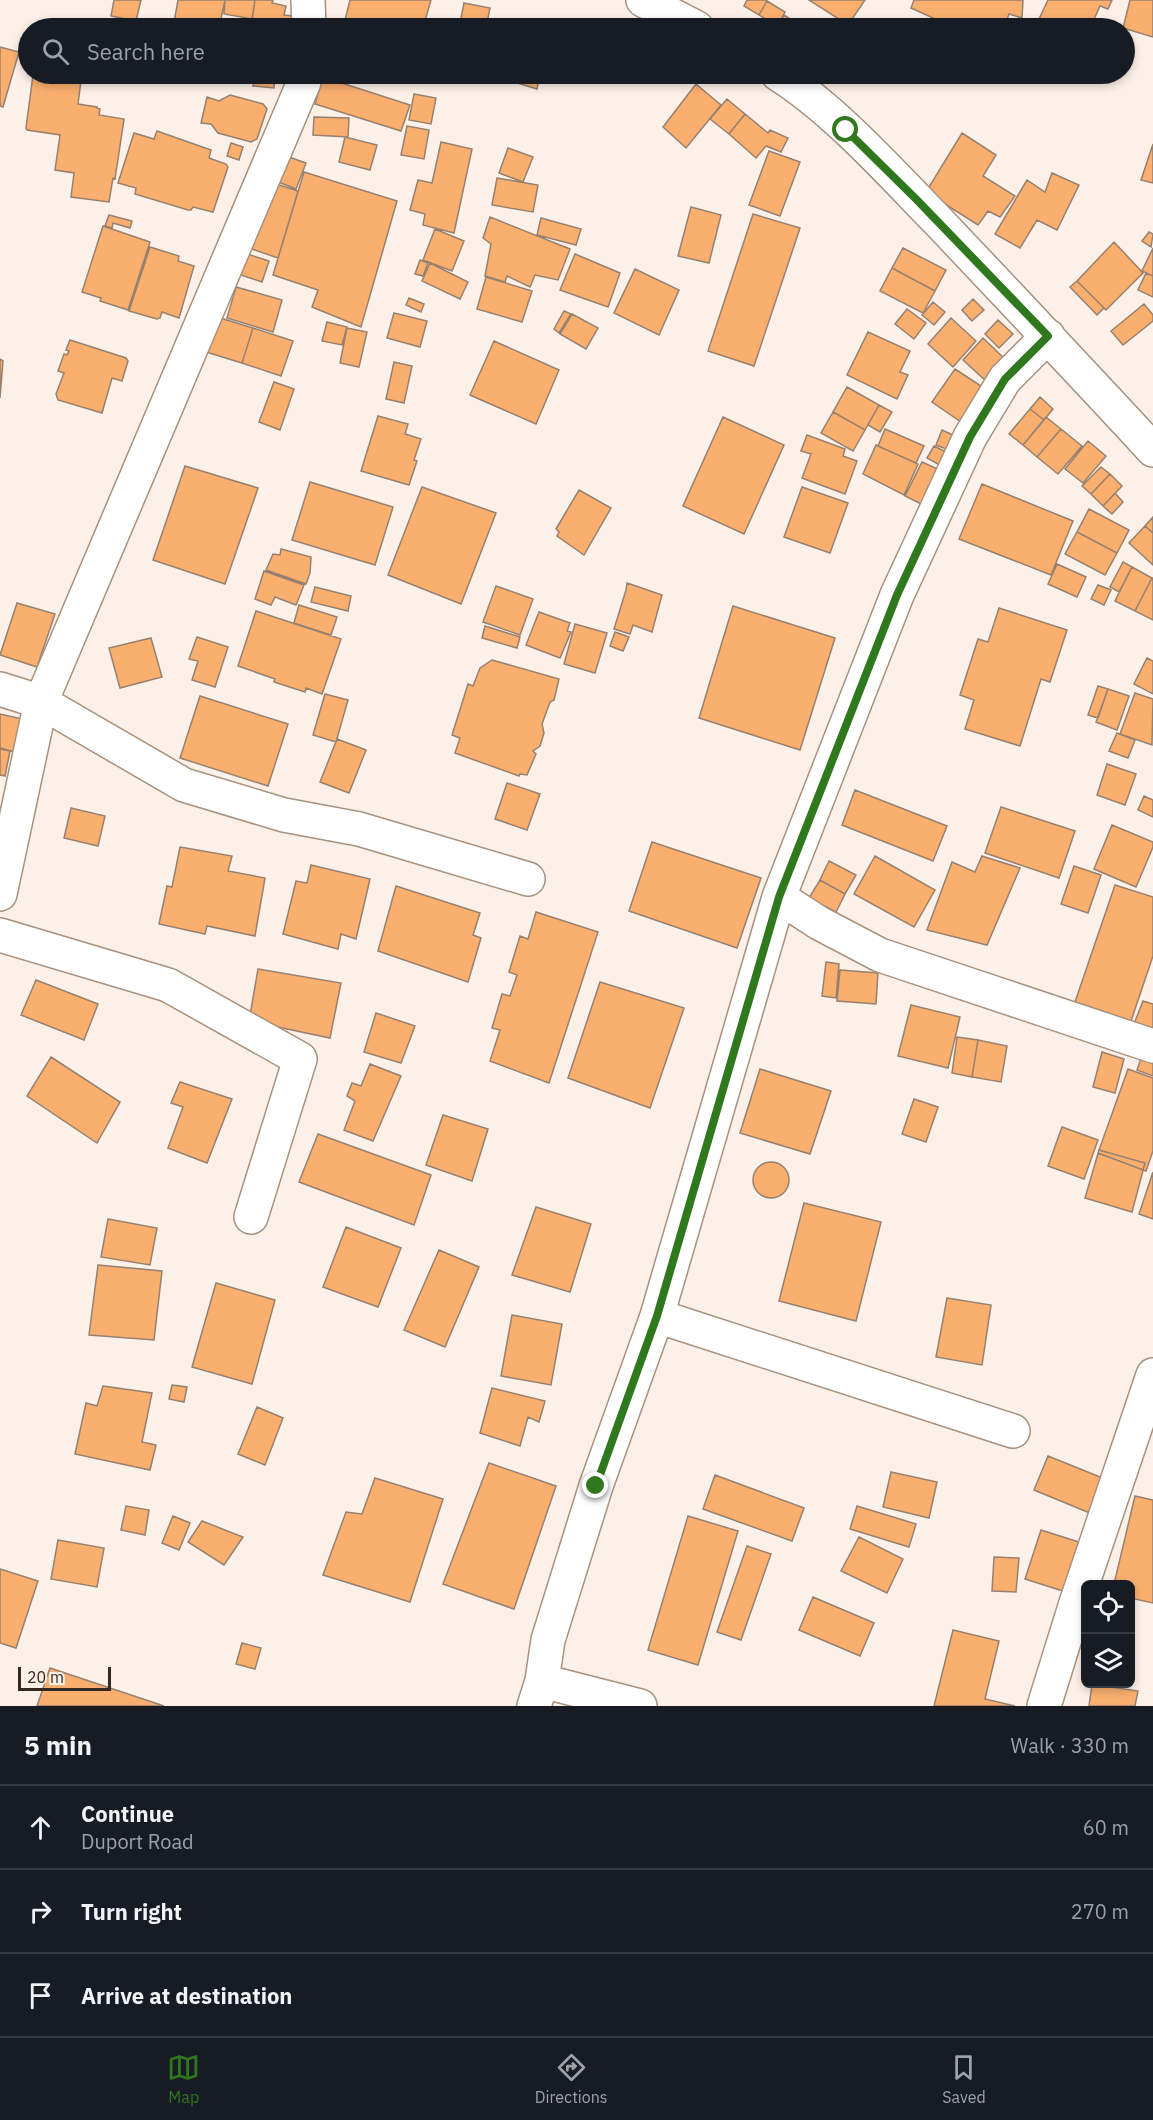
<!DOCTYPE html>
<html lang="en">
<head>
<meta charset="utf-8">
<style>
	:root { --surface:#171b24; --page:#20242c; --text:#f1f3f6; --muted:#9ea1a6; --line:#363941; --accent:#2f781d }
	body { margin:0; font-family:"IBM Plex Sans",sans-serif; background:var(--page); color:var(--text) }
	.controls { position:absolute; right:18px; bottom:18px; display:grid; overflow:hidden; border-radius:9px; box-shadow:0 3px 9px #0003 }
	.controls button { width:54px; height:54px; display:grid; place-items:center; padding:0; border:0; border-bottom:2px solid var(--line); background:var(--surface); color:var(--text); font:30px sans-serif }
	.scale { position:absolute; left:18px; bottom:15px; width:93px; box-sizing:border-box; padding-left:6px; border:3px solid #332922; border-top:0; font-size:16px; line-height:21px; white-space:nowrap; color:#332922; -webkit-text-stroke:4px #fcf1e9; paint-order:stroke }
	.stop { position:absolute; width:18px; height:18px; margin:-14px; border:4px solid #2f781d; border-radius:50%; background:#fff }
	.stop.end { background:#2f781d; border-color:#fff; box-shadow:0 2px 6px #0008 }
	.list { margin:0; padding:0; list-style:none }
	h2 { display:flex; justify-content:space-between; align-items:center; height:78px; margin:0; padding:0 24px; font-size:26px }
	h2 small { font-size:20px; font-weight:400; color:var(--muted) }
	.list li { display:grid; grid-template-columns:39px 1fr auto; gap:18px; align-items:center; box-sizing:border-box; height:84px; padding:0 24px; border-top:2px solid var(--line) }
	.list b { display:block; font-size:22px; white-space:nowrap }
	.list p { margin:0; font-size:20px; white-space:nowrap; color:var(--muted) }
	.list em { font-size:20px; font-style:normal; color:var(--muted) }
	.icon { flex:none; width:33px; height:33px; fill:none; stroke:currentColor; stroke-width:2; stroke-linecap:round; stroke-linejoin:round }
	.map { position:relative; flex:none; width:1153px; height:1706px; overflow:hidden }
	.search { position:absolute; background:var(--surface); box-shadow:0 3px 9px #0003; left:18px; right:18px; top:18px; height:66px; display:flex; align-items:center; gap:15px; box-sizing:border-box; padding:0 21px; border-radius:33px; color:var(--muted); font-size:22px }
	.sheet { height:330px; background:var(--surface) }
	nav { display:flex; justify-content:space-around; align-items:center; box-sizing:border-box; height:84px; border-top:2px solid var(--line); background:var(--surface); font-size:16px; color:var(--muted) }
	nav a { display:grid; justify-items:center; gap:3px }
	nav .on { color:var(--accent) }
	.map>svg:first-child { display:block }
	.building { fill:#faaf6f; stroke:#98806e; stroke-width:1.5 }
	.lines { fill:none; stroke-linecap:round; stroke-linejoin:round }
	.minor-casing { stroke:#a8917d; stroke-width:36 }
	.minor { stroke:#fff; stroke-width:33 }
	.route { stroke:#2f781d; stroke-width:8 }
</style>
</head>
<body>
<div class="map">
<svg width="1153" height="1706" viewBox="0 0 1153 1706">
	<rect width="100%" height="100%" fill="#fcf1e9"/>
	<path class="building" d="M114 0H141L136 21 111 16Z
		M178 0H225L219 28H173Z
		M225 0H255L252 19 224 14Z
		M255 0H273L272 3 286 6 284 15 294 16 293 28 252 21Z
		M350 0H431L423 28H343Z
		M747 0H766L767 1 759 15 744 6Z
		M809 0H865L848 25Z
		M914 0H1023L1022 18 1009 14 1004 28H939L942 22 911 8Z
		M1048 0H1112L1108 9 1100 6 1090 28H1054L1038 21Z
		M1130 0H1153V37L1123 28Z
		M767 1 785 12 777 26 759 15Z
		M464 3 490 8 486 28H459Z
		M784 15 804 28H780L777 26Z
		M0 47 19 52 3 107 0 106Z
		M239 74H275L274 88 253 86 254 82 238 80Z
		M516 74H540L537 89 514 82Z
		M33 75 81 81 78 104 97 107V108L100 109 99 115 124 119 115 179 113 178 109 202 71 197 74 173 55 170 60 135 27 130 26 128Z
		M323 77 410 105 401 131 315 104Z
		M696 84 721 105 686 148 663 127Z
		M414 94 436 98 431 124 409 120Z
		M230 95 263 104 267 109 257 139 251 142 218 133 211 124 201 123 207 97 219 101Z
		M727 99 745 114 729 134 710 119Z
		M745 114 768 133 770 130 788 138 781 152 766 146 756 158 729 134Z
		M314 117 349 118 348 137 313 135Z
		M407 126 429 130 424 159 401 155Z
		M157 131 211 150 209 158 226 164 228 167 213 212 193 207 191 210H188L135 194 136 188 118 183 134 133 154 139Z
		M962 133 996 155 983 176 1015 196 1000 217 988 211 978 225 926 192Z
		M345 137 377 145 370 170 339 162Z
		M441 142 472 149 454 233 423 225 425 214 410 210 418 180 432 183Z
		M231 143 243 147 239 160 227 156Z
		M1153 144V183L1141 180Z
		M508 148 533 157 523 182 499 173Z
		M769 151 800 162 780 216 749 205Z
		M286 156 306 163 296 189 276 181Z
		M304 172 397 201 361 327 312 307 318 290 273 275Z
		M1052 173 1079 185 1057 230 1037 220 1020 248 995 234 1027 180 1045 192Z
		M497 178 538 185 533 212 492 205Z
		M270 182 298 191 278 258 249 248Z
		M691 207 721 215 709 263 678 256Z
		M753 214 800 228 754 366 708 351Z
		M109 215 132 221 130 228 113 223 112 228 105 226Z
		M490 217 570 249 558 280 535 275 530 287 507 276 505 282 485 276 491 244 483 238Z
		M541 218 581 229 576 245 537 235Z
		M103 226 150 242 128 310 100 301 101 298 82 292Z
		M435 229 464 241 452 271 423 260Z
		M1149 232 1153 234 1151 247 1142 241Z
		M1114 242 1143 273 1106 310 1077 281Z
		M150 247 179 256 178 261 194 266 179 318 162 312 160 318 157 319 129 311Z
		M903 248 946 270 935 291 892 268Z
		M1153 248V276L1142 271Z
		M241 252 269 261 262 282 235 273Z
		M575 254 620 273 608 307 560 290Z
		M420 260 428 263 423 276 415 274Z
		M430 263 468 282 460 299 422 281Z
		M892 268 935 291 923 313 880 291Z
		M635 269 679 290 659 335 614 313Z
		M1146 273 1153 276V297L1138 290Z
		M486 277 532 291 522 322 477 309Z
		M1077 281 1104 308 1097 315 1070 287Z
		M236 287 282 300 273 332 227 318Z
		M409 298 424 304 421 312 406 305Z
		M973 299 984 310 972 321 962 310Z
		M933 302 945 312 934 325 922 315Z
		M1144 304 1153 315V321L1123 345 1111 331Z
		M907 309 926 323 914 339 895 324Z
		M564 311 571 314 559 333 554 329Z
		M394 313 427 321 420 347 387 338Z
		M572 314 598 328 586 349 560 334Z
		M217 317 253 328 242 363 206 352Z
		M951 318 976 341 953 367 928 344Z
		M998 320 1013 334 999 348 985 334Z
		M327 322 347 327 342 345 322 341Z
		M253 328 293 341 281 376 242 363Z
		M347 328 367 332 359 367 340 363Z
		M868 332 910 351 900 372 908 375 897 399 847 375Z
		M983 338 1007 361 987 382 963 360Z
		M70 340 126 358 128 361 122 381 112 378 102 413 58 400 56 394 64 373 58 371 64 354 67 355 69 351 66 350Z
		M494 341 559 370 536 424 470 395Z
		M0 359 3 361 0 398Z
		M394 362 412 366 404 403 386 399Z
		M955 369 987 390 964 424 932 402Z
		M274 382 294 389 280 430 259 422Z
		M847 387 879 405 865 430 833 412Z
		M1040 397 1053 409 1044 420 1030 409Z
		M879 405 892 412 880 432 868 425Z
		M1030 409 1044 420 1023 445 1009 434Z
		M833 412 865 430 853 451 821 433Z
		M378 416 408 424 405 434 421 439 414 460 417 461 409 485 361 471Z
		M723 417 784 445 744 534 683 506Z
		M1046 417 1061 429 1037 457 1023 445Z
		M885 429 924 446 916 463 878 446Z
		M1061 429 1082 446 1058 474 1037 457Z
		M942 430 955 436 949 450 936 445Z
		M807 435 845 449 843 456 857 461 845 494 802 478 811 454 801 451Z
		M1088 441 1106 456 1083 483 1065 469Z
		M876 445 918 464 904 495 863 474Z
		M934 446 952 455 945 468 927 458Z
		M922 462 942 471 925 506 905 496Z
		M185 466 258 488 225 584 153 560Z
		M1101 467 1110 474 1091 494 1082 486Z
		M1110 474 1122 486 1103 506 1091 494Z
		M310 482 393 507 375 565 292 540Z
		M982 484 1073 521 1051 575 959 539Z
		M422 487 496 513 461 604 388 575Z
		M802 487 848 503 830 553 784 537Z
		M579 490 611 508 584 555 557 536 559 532 556 529Z
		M1115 493 1123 502 1112 514 1103 506Z
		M1089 509 1129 530 1117 553 1077 532Z
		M1153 517V533L1145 526Z
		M1145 526 1153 533V565L1129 543Z
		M1077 532 1117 553 1105 575 1065 554Z
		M281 549 311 557 310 573 306 584 266 570 273 554 280 555Z
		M1123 562 1132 567 1119 592 1110 587Z
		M1057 564 1086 577 1077 597 1048 584Z
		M1132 567 1152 578 1135 611 1115 601Z
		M264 571 304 585 296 605 275 597 271 605 255 599Z
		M1152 578H1153V620L1135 611Z
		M627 583 662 595 652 632 633 625 630 634 614 629 626 590Z
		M1098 585 1111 590 1104 605 1091 599Z
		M496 586 533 599 520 635 483 622Z
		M315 587 351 596 348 611 311 602Z
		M17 603 55 614 37 667 0 655Z
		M299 605 337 617 331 635 294 623Z
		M733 606 835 638 800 750 699 718Z
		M999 608 1067 630 1050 682 1041 679 1020 746 965 729 974 700 960 695 978 639 988 642Z
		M256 611 341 639 322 694 306 688 305 692 274 682 275 679 238 666Z
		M539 612 570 623 567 631 571 632 560 658 526 645Z
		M575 624 607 633 595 673 564 664Z
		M485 626 520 637 517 648 482 638Z
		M615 632 629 637 623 651 610 646Z
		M197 637 228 647 215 687 192 680 198 661 189 659Z
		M151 638 162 677 120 688 109 648Z
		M1147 658 1153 661V694L1134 684Z
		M492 660 559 679 554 700 550 702 542 724 544 733 540 746 533 751 536 754 527 775 520 774 519 776 455 753 460 738 452 735 468 684 473 686 480 668Z
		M1098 686 1108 689 1098 718 1088 715Z
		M1108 689 1129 696 1117 730 1096 722Z
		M1135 693 1153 699 1152 745 1120 734Z
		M325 694 348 700 336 742 313 735Z
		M200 696 288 724 268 786 180 758Z
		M0 714 22 719 15 752 0 748Z
		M1117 733 1135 740 1128 758 1109 751Z
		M337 739 366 750 349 793 320 782Z
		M0 749 10 751 5 776 0 775Z
		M1107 764 1136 774 1125 805 1097 795Z
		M507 783 540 794 527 830 495 819Z
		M855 790 947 826 933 861 842 825Z
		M1144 796 1153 800V817L1138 810Z
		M1001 807 1075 831 1059 878 985 853Z
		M71 808 105 816 98 846 64 838Z
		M1112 825 1153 842V847L1136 887 1094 869Z
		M652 842 761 878 737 948 629 911Z
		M180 847 232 856 228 871 265 878 255 936 207 926 205 934 159 924 167 886 172 887Z
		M875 856 935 890 914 927 854 894Z
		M982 856 1020 868 987 945 927 930 952 862 975 872Z
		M829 861 856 875 845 894 820 880Z
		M311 865 370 879 356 939 341 934 338 949 283 934 296 881 307 883Z
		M1074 866 1101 875 1088 913 1061 904Z
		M820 880 845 894 836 912 809 898Z
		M1115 885 1153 897V956L1131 1021 1075 1002Z
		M396 886 480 913 473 935 481 938 468 982 378 951Z
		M536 912 598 932 549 1083 490 1061 500 1030 492 1028 502 994 510 996 517 975 509 972 520 936 528 939Z
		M826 962 839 964 836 998 822 996Z
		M258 969 341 983 330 1038 249 1021Z
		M840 970 878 973 876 1004 837 1001Z
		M36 980 98 1004 84 1040 21 1015Z
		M600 982 684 1008 650 1108 568 1078Z
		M1143 1001 1153 1004V1037L1132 1029Z
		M911 1005 960 1017 948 1068 898 1056Z
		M376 1013 415 1026 401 1063 364 1052Z
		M957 1037 978 1040 972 1077 952 1073Z
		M978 1040 1007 1046 1001 1082 972 1077Z
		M1144 1050 1153 1053V1076L1137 1070Z
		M1102 1052 1124 1059 1115 1093 1093 1087Z
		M51 1057 120 1102 97 1143 27 1096Z
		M370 1064 401 1076 373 1141 344 1130 355 1101 347 1096 352 1083 361 1086Z
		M760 1069 831 1091 810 1154 740 1133Z
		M1128 1069 1153 1078V1151L1146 1171 1098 1153Z
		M180 1082 232 1099 207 1163 168 1148 183 1107 171 1103Z
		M914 1099 938 1107 926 1142 902 1134Z
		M443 1115 488 1129 472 1181 426 1165Z
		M1062 1127 1098 1140 1084 1179 1048 1166Z
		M318 1134 431 1175 414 1225 299 1182Z
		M1099 1150 1145 1163 1132 1212 1085 1198Z
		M753 1180a18 18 0 1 1 36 0a18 18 0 1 1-36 0Z
		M1153 1172V1219L1139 1214Z
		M804 1203 881 1222 856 1321 779 1301Z
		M536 1207 591 1224 570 1292 512 1275Z
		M108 1219 157 1228 150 1265 101 1257Z
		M346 1227 401 1248 378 1307 323 1287Z
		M439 1250 479 1267 445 1347 404 1330Z
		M98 1265 162 1271 154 1340 89 1335Z
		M216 1283 275 1300 252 1384 192 1367Z
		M947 1298 991 1305 982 1365 936 1357Z
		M512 1315 562 1324 551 1385 501 1376Z
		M172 1385 187 1387 184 1402 169 1399Z
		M103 1386 152 1393 142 1442 156 1445 150 1470 75 1454 86 1403 97 1406Z
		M492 1388 545 1401 539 1422 528 1417 520 1446 480 1433Z
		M257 1407 283 1418 265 1465 238 1454Z
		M1048 1456 1110 1481 1097 1516 1034 1490Z
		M489 1463 556 1486 514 1609 443 1584Z
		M891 1472 937 1482 929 1518 883 1507Z
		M715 1475 804 1508 792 1541 703 1509Z
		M375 1478 443 1499 410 1602 323 1575 346 1512 362 1514Z
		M1135 1496 1153 1500V1603L1130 1598V1584H1114Z
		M126 1506 149 1510 145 1535 121 1530Z
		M857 1506 916 1524 909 1547 850 1529Z
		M173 1516 190 1523 179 1550 162 1543Z
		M688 1516 738 1531 698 1665 648 1650Z
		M202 1521 243 1537 224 1565 188 1542Z
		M1041 1530 1082 1543 1066 1592 1025 1579Z
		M859 1537 903 1559 887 1593 841 1571Z
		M58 1540 104 1548 97 1587 51 1579Z
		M747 1546 771 1554 741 1640 717 1632Z
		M994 1557 1019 1558 1016 1592 992 1591Z
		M0 1569 38 1581 16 1648 0 1643Z
		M813 1597 874 1623 860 1656 799 1630Z
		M953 1630 999 1641 985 1699 1015 1706H934Z
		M242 1643 261 1648 255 1669 236 1664Z
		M50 1668 164 1706H37Z
		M1092 1684 1138 1691 1135 1706H1089Z"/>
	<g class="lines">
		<g class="minor-casing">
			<path id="minor" d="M308 0 309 28
				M643 0 697 28
				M778 74C835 110 890 172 938 221 1010 297 1082 373 1153 450
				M0 689 41 702 184 785 284 815 359 829 528 879
				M0 894 41 702 304 82 305 74
				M779 897 819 923 880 955 1153 1046
				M0 935 168 985 300 1059 251 1217
				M657 1316 1013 1431
				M542 1681 640 1706
				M534 1706 542 1681 548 1640 596 1486 657 1316 779 897 897 595 970 437 1005 379 1048 336
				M1044 1706 1076 1603 1153 1375"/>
		</g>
		<use href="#minor" class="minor"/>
	</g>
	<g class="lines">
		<path class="route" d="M596 1486 657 1316 779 897 897 595 970 437 1005 379 1048 336 916 199 846 130"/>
	</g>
</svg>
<div class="controls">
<button><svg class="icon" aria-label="locate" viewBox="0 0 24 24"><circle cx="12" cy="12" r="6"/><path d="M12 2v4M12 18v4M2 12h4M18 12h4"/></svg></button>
<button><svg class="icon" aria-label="layers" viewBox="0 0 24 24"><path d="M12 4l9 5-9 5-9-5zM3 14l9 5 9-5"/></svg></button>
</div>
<div class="scale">20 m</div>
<div class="stop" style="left:846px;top:130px"></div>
<div class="stop end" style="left:596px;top:1486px"></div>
<div class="search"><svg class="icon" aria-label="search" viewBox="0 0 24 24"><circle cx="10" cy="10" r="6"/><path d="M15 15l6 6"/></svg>Search here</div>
</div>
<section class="sheet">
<h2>5 min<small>Walk · 330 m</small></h2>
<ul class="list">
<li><svg class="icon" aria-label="ahead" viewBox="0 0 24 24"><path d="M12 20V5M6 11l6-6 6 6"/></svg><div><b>Continue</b><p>Duport Road</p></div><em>60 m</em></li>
<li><svg class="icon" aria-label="right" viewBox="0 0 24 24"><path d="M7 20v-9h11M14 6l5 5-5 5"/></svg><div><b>Turn right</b></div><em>270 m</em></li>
<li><svg class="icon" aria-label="arrive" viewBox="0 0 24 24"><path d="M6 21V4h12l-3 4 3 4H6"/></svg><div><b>Arrive at destination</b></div></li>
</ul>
</section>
<nav>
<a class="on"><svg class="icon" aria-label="map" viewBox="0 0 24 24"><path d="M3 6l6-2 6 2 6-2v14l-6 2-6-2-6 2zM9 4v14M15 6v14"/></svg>Map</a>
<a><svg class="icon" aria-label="directions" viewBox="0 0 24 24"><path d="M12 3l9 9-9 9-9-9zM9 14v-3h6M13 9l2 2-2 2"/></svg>Directions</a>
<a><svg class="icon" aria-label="saved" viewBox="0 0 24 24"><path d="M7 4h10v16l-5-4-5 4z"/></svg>Saved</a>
</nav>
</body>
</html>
